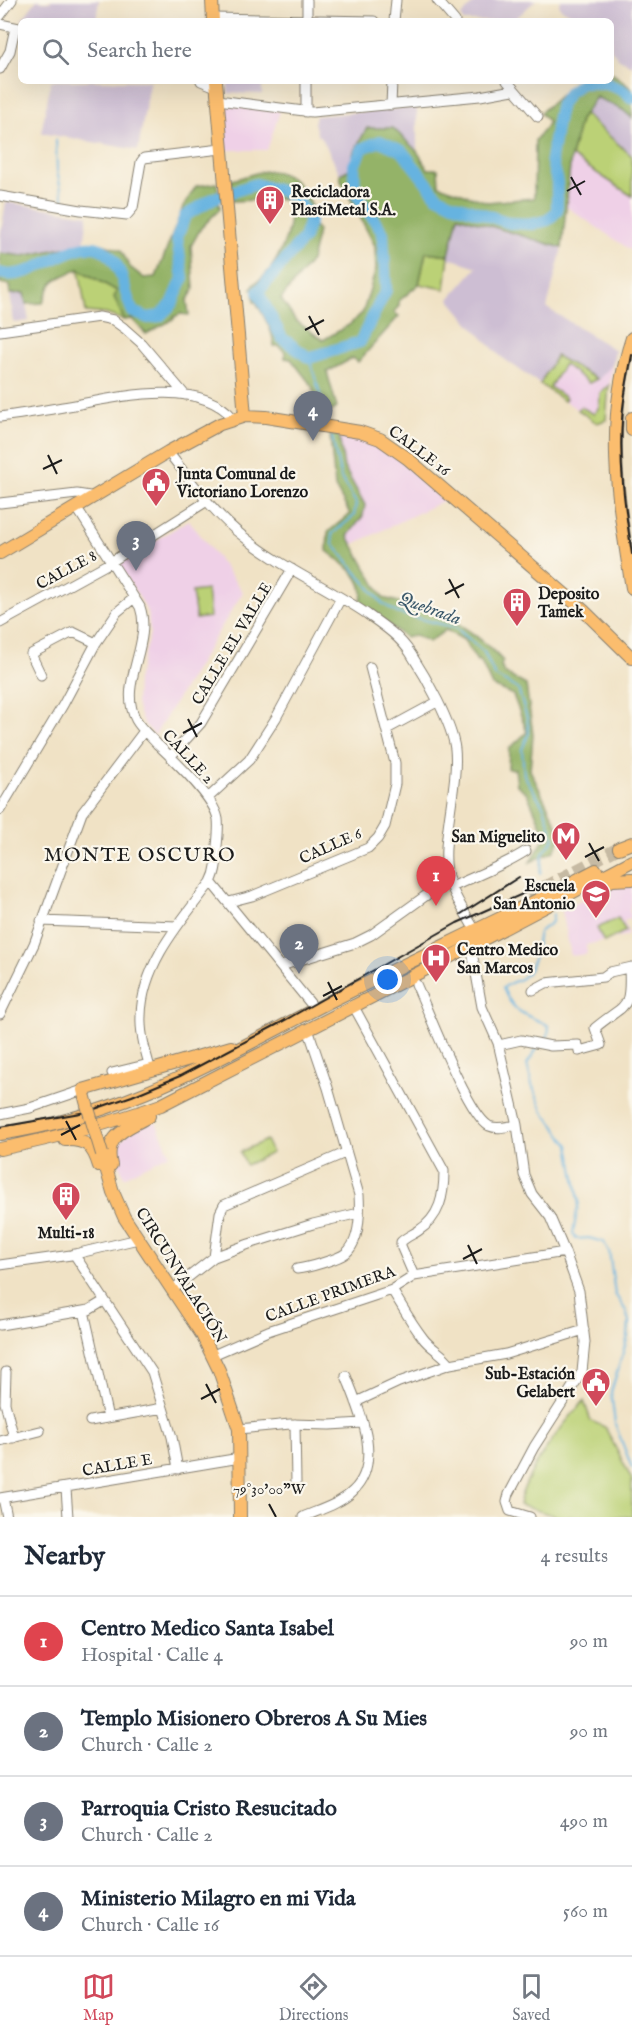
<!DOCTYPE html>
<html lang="en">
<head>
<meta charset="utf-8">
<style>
	:root { --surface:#fff; --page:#f2f2f3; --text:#1f2937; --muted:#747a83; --line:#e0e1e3; --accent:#d1495b }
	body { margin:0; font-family:"IM FELL English",serif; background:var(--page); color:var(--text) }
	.you { position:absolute; left:388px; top:980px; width:21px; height:21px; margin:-15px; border:4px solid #fff; border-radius:50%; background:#1a73e8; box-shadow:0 0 0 9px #1a73e833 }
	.badge { display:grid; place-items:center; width:39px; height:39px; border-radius:50%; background:var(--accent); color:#fff; font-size:20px; font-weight:700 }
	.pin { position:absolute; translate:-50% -50px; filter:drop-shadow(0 2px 3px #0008) }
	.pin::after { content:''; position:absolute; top:32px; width:21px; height:18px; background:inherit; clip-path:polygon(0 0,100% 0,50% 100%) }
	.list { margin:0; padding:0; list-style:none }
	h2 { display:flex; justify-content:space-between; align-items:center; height:78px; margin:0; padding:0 24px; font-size:26px }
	h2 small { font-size:20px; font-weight:400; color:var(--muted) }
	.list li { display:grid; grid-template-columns:39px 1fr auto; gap:18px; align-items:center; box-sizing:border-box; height:90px; padding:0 24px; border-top:2px solid var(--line) }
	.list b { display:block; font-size:22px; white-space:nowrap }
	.list p { margin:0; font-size:20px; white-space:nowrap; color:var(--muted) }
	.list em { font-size:20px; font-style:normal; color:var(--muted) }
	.icon { flex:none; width:33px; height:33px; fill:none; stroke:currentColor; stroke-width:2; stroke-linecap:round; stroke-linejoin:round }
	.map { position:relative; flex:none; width:632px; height:1517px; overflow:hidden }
	.search { position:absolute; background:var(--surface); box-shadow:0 6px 24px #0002; left:18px; right:18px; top:18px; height:66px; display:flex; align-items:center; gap:15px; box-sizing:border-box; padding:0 21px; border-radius:9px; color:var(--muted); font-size:22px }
	.sheet { height:438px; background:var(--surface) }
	nav { display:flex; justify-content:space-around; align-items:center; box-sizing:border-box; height:84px; border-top:2px solid var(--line); background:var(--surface); font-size:16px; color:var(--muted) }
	nav a { display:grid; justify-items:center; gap:3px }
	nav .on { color:var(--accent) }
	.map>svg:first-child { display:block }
	.built { fill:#efd0e7 }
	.industrial { fill:#cdbed3 }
	.green { fill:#bbd176; stroke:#6c7649; stroke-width:1.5 }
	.forest { fill:#94b367; stroke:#586842; stroke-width:1.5 }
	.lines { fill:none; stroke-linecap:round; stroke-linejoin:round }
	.stream { stroke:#66b3e0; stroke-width:2 }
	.river { stroke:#66b3e0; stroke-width:12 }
	.major-tunnel { stroke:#c6baa3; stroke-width:12; stroke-dasharray:12 6; stroke-linecap:butt }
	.minor-casing { stroke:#867f70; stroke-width:11 }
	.major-casing { stroke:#867f70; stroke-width:14 }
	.minor { stroke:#fff; stroke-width:9 }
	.major { stroke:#fbbd6e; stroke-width:12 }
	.rail { stroke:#1c1c1c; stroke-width:2 }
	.major-bridge-casing { stroke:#867f70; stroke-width:14; stroke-linecap:butt }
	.major-bridge { stroke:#fbbd6e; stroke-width:12 }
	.ticks { fill:none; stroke:#1c1c1c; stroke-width:2 }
	.labels { text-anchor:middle; stroke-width:4.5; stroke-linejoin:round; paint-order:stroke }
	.poi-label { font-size:16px; font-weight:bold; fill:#1c1c1c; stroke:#fbf7ec; text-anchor:start }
	.street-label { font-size:16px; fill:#1c1c1c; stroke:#fbf7ec }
	.water-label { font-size:18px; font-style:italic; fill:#3a586a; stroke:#fbf7ec }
	.quarter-label { font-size:20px; letter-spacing:1.5px; fill:#1c1c1c; stroke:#fbf7ec }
	.ticks-label { font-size:15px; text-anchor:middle; fill:#1c1c1c; stroke:#fbf7ec; stroke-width:4.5; stroke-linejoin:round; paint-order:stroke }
</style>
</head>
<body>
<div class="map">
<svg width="632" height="1517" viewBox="0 0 632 1517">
	<rect width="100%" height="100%" fill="#fbf7ec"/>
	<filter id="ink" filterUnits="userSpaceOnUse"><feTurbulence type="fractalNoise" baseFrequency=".0167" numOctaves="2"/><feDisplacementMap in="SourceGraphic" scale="12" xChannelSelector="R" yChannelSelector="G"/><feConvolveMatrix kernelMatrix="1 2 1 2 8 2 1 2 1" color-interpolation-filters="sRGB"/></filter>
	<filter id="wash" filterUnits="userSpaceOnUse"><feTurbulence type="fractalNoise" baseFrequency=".008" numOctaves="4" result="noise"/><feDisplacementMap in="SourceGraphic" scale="24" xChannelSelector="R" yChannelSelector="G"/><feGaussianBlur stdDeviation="1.35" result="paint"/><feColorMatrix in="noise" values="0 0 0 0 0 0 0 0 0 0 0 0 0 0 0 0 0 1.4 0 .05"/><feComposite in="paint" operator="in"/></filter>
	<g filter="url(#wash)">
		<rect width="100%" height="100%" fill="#f0e2c5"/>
		<path class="built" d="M228 105 280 111 267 150H225L223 111Z
			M571 156 632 196V251L565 206Z
			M556 356 597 380 612 365 606 420 597 423 540 384Z
			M339 432 377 442 449 498 352 545 347 536 363 516 365 505 344 467Z
			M189 520 243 592 155 735 144 724 138 711 136 702 137 680 150 633 148 616 144 605 120 567 122 561Z
			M622 882 632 883V902L629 910 632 917 624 921 629 935 586 945 587 954 571 956 562 910Z
			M156 1122 170 1154 124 1177 115 1153 116 1146 132 1130 144 1124Z"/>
		<path class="industrial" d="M37 0 50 2 51 0H99L96 21H21Z
			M477 0H536L513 21H463L461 16Z
			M560 0H632V65L619 59 611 49V21H589L573 15 560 8 559 5Z
			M51 81H150L138 150 41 133Z
			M228 81H262V94L228 93Z
			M596 97 623 110 632 118V156L584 115Z
			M417 107V151L393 128 354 151 350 169 340 174 321 136H318L314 123 316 116Z
			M6 202 88 215 84 244 23 256 0 253V237Z
			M458 216 562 248 547 308 615 350 612 365 598 380 556 356 540 384 500 356 471 325 449 299 477 267 449 258Z
			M24 293 29 321 14 323 10 294Z"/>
		<path class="green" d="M584 114 632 156V196L571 156 580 120Z
			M426 252 449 255 445 289 419 284Z
			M79 269 117 291 115 297 124 320 106 314 86 312Z
			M556 356 597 379 589 383 564 364 550 387 566 398 564 401 540 384Z
			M609 385 606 420 597 423 578 410 581 407 594 414 599 407 600 393Z
			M207 590 210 617 196 619 192 592Z
			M618 918 626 931 604 942 597 928Z
			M266 1140 272 1153 246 1165 240 1152Z
			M584 1401 591 1421 605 1427 632 1480V1517H559L519 1505C525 1472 561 1426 584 1401Z"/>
		<path class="forest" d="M611 72 632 89V118L623 110 596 97 580 120 571 157 562 248 458 216 449 255 426 252 419 284 399 301V306L394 312 399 316 358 362 353 358 327 372 337 408 322 417 312 386 291 359 285 358V352L279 346H274C273 330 264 317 256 302H254L253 290 251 289C254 283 259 281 264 276 280 260 298 219 285 199L232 201 231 180C242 178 257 171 269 171 295 172 317 200 313 225L318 231 311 261 281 299 295 320 323 340 349 325 363 312 376 269 375 246 341 181 340 174 350 169 354 151 367 128H393L417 151 428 169H438L439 185 487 202 534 198 535 140 547 126 548 121 540 113 576 81H611Z
			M217 183 220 209 201 228 191 246 194 289 187 301 189 315 180 314 174 317V319L146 334 132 319 124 320 114 297 117 291 79 269C57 279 51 277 43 303L26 304 24 293 10 294 9 285 0 283V253L23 256 84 244H102L121 250 130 267 144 278 156 277 183 207 196 186Z
			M330 435H339L344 467 365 505 363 516 348 536 383 598C436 611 465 620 503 661L501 665 504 673 526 685 533 735 530 770 562 835 554 851 530 862 546 837 527 793 517 785 515 769H508L509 749 527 732 513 695 492 686 480 660 477 661 464 640 446 630 429 642 415 635 406 638 360 603C369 579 344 564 327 551L328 532 350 514 335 487Z"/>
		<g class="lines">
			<path class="stream" d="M56 139 57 171 64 203
				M309 358 327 416
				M332 437 341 478 356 503 354 516 332 534 333 544 382 603 397 613 456 628 484 652 495 676 518 689 527 718 529 733 522 749 524 775 544 807 554 839 543 853 540 874
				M543 1042 548 1036 549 1026C525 1013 514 1015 503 988 512 980 518 982 523 977 535 967 536 946 539 932L552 922 553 914
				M539 1046 527 1064 532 1085 543 1111 569 1145 579 1201 573 1233 576 1239 589 1238 603 1242 609 1251 615 1294 626 1311 629 1322 628 1336 611 1392 615 1424 632 1468"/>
			<path class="river" d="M0 273C34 286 83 223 111 257 124 272 124 294 133 312L148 318 160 316 172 304 183 278 177 238 185 216 214 198 256 184 282 191 297 199 310 220 304 238 258 292 282 338 309 358 360 342 386 290 383 233 355 192 354 165 363 148 380 141 402 151 437 196 453 204 510 223 533 224 548 220 557 211V182L551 159 558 116 561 104 569 92 581 83H605L622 90 632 98"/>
		</g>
	</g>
	<g filter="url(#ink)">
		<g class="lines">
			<path class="major-tunnel" d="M528 895 619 848"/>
			<g class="minor-casing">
				<path id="minor" d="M437 0 455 21
					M0 16 12 0
					M213 18 374 21
					M307 21V0
					M394 21 396 0
					M0 24 19 28
					M0 69 10 51 15 28
					M201 81 216 87
					M507 81 538 117
					M218 100 312 112 480 96 513 90
					M391 105 392 81
					M306 112V81
					M0 196 81 210 127 215 133 208 141 162 144 158 221 149
					M0 331 99 317 113 320 124 328 141 343 185 395
					M0 417C21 414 42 411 63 407 111 399 198 375 234 419
					M168 452C192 482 214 514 244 537 281 567 325 586 364 612 381 624 400 636 411 654 426 677 452 723 455 749 459 789 438 846 449 880 454 896 464 911 472 925
					M0 503 77 494 96 497
					M77 508 140 607C153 644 117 684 136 720 141 729 150 736 157 744 174 760 214 797 218 819 219 828 218 837 217 846 217 859 217 871 211 882L315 1009
					M0 623 111 562 207 501
					M41 675 31 654 73 632 96 643
					M387 729 437 702
					M170 757 201 723 292 569
					M208 798 249 760 276 718 341 598
					M0 810 63 705 96 643 117 612 134 598
					M452 887C477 875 503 866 526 851
					M229 902 252 896 368 848 378 838 385 826 395 784V763L370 667
					M41 921 177 926
					M472 952 482 1007 498 1043 517 1125 524 1175 532 1194 550 1217 565 1252 579 1291 585 1342 582 1372 534 1447 509 1494 507 1502 510 1511 530 1517
					M281 966 355 943 371 935 449 879
					M416 984C428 1010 468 1115 489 1126 498 1130 508 1126 517 1125
					M533 990 546 983 603 977 610 972 632 967
					M353 1005 444 1171C444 1196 440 1217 418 1231 412 1235 406 1237 401 1242V1246L414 1276
					M0 1014 34 944 82 813 144 731
					M499 1045 521 1040 551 1046 578 1045 579 1051 601 1045 595 1028C626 1002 631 1012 629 968
					M151 1071C146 1054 140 1034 141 1016 142 964 181 921 211 882
					M112 1073 149 1064
					M0 1114 30 1108 83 1090
					M74 1254 152 1372 172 1437 178 1469
					M214 1257 220 1213 224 1205 345 1153
					M0 1265 71 1255 134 1240
					M297 1269C307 1268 339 1259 346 1253 360 1241 360 1211 359 1195L328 1088 308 1029
					M172 1290 214 1257 249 1244 313 1224 359 1213
					M392 1290C402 1306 411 1323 423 1338 430 1348 444 1354 450 1364
					M84 1311 108 1418
					M0 1325 89 1310 104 1301
					M213 1355 268 1331 392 1290 414 1276 565 1252
					M6 1372 5 1403 14 1438
					M356 1402 399 1382 450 1364 506 1354 584 1330
					M90 1421 163 1408
					M295 1424 296 1483
					M239 1429 290 1424 330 1425 362 1423
					M0 1441 40 1431
					M66 1489 68 1517
					M0 1498 240 1458
					M3 1498 7 1517
					M303 1517C319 1510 340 1504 353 1491 384 1461 359 1409 346 1376"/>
			</g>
			<g class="major-casing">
				<path id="major" d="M212 0 213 21
					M216 81 245 416
					M632 338C604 423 618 501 632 588
					M632 418V430
					M0 553 168 452 220 424 245 416 266 417 360 432 380 439 407 458 583 610 632 658
					M619 848 632 843
					M600 885 613 880 632 879
					M87 1105 83 1090 231 1047
					M0 1134C126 1116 224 1055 335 999 422 955 511 915 596 870
					M65 1140C86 1139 93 1146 99 1166
					M0 1149C55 1138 108 1124 161 1105L442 961 632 861
					M102 1154 113 1192 124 1217 202 1335 219 1370 239 1429 240 1517
					M111 1165C103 1134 128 1129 149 1116"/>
			</g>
			<use href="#minor" class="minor"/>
			<use href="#major" class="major"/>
			<path class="rail" d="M632 355C628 376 623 398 622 420 619 465 625 509 632 554
				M461 914 519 877
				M0 1127 86 1112 132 1096 180 1076 280 1023 457 923 527 892"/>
			<g class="major-bridge-casing">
				<path id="major-bridge" d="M87 1105 102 1154"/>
			</g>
			<use href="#major-bridge" class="major-bridge"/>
		</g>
	</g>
	<path class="ticks" d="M571 177 581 195M567 191 585 181M309 316 319 335M305 330 324 320M48 455 57 474M43 469 62 460M449 579 459 598M445 594 464 584M188 719 197 737M183 733 202 723M589 843 599 861M585 857 604 847M328 982 337 1000M323 996 342 986M66 1121 76 1140M61 1135 80 1125M468 1245 477 1264M463 1259 482 1249M206 1384 216 1403M201 1399 220 1389M269 1504 276 1517"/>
	<defs>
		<g id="building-pin" transform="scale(1.5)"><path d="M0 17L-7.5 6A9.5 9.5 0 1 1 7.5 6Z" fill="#d1495b" stroke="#fbf7ec"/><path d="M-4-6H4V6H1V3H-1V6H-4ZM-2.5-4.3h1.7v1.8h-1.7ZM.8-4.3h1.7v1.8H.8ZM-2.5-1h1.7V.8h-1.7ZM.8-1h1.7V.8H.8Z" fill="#fff"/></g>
		<g id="civic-pin" transform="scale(1.5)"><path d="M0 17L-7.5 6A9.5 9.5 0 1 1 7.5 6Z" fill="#d1495b" stroke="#fbf7ec"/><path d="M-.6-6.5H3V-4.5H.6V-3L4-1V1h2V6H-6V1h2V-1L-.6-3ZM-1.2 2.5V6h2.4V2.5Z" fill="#fff"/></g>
		<g id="metro-pin" transform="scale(1.5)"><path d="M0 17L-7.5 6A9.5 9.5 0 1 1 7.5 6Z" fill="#d1495b" stroke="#fbf7ec"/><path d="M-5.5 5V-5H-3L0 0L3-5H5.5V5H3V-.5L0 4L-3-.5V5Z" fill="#fff"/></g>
		<g id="school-pin" transform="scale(1.5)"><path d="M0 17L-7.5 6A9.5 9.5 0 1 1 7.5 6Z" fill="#d1495b" stroke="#fbf7ec"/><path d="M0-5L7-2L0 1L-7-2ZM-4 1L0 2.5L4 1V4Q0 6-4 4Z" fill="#fff"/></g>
		<g id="hospital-pin" transform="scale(1.5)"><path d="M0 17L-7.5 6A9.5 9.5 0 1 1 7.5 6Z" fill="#d1495b" stroke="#fbf7ec"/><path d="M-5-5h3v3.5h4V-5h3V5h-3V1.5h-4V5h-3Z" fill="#fff"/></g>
	</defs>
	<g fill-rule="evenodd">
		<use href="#building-pin" x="270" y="200"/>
		<use href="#civic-pin" x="156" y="482"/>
		<use href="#building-pin" x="517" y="602"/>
		<use href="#metro-pin" x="566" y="836"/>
		<use href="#school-pin" x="596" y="894"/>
		<use href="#hospital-pin" x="436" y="958"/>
		<use href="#building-pin" x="66" y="1196"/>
		<use href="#civic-pin" x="596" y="1382"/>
	</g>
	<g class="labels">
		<g class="poi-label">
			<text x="291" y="197">Recicladora<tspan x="291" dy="18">PlastiMetal S.A.</tspan></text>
			<text x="177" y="479">Junta Comunal de<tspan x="177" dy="18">Victoriano Lorenzo</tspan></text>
			<text x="538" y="599">Deposito<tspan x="538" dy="18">Tamek</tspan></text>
			<text x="545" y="842" text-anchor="end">San Miguelito</text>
			<text x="575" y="891" text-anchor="end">Escuela<tspan x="575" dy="18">San Antonio</tspan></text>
			<text x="457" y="955">Centro Medico<tspan x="457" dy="18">San Marcos</tspan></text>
			<text x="66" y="1238" text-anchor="middle">Multi-18</text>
			<text x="575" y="1379" text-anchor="end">Sub-Estación<tspan x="575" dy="18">Gelabert</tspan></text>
		</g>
		<g class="street-label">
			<text transform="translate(420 450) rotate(37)" y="6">CALLE 16</text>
			<text transform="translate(66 569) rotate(-28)" y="6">CALLE 8</text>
			<text transform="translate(231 643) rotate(-59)" y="6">CALLE EL VALLE</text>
			<text transform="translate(189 756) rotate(47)" y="6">CALLE 2</text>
			<text transform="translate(330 845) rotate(-24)" y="6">CALLE 6</text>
			<text transform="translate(182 1275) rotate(58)" y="6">CIRCUNVALACIÓN</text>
			<text transform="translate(330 1293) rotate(-20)" y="6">CALLE PRIMERA</text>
			<text transform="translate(117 1464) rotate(-10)" y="6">CALLE E</text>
		</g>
		<g class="water-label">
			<text transform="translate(430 608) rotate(20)" y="6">Quebrada</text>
		</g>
		<g class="quarter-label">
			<text x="140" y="861">MONTE OSCURO</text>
		</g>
	</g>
	<g class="ticks-label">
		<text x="269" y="1494">79°30'00"W</text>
	</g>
</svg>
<div class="you"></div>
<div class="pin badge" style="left:436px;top:906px;background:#e0444e">1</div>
<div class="pin badge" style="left:299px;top:974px;background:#6b7280">2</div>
<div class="pin badge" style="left:136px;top:571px;background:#6b7280">3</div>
<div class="pin badge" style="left:313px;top:441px;background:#6b7280">4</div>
<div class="search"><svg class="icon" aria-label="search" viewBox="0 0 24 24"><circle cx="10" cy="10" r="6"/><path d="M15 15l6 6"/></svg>Search here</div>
</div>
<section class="sheet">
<h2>Nearby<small>4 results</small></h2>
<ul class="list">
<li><span class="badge" style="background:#e0444e">1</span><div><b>Centro Medico Santa Isabel</b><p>Hospital · Calle 4</p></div><em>90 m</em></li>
<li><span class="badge" style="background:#6b7280">2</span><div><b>Templo Misionero Obreros A Su Mies</b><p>Church · Calle 2</p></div><em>90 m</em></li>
<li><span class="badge" style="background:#6b7280">3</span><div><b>Parroquia Cristo Resucitado</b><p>Church · Calle 2</p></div><em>490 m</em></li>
<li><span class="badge" style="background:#6b7280">4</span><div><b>Ministerio Milagro en mi Vida</b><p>Church · Calle 16</p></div><em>560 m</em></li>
</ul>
</section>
<nav>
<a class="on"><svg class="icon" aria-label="map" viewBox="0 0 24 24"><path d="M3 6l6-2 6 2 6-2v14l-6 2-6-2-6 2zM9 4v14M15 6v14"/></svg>Map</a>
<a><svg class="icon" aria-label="directions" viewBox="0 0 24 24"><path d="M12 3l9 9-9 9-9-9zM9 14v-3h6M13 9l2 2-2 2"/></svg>Directions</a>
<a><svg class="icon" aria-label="saved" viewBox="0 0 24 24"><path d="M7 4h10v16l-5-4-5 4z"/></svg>Saved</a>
</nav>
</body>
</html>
